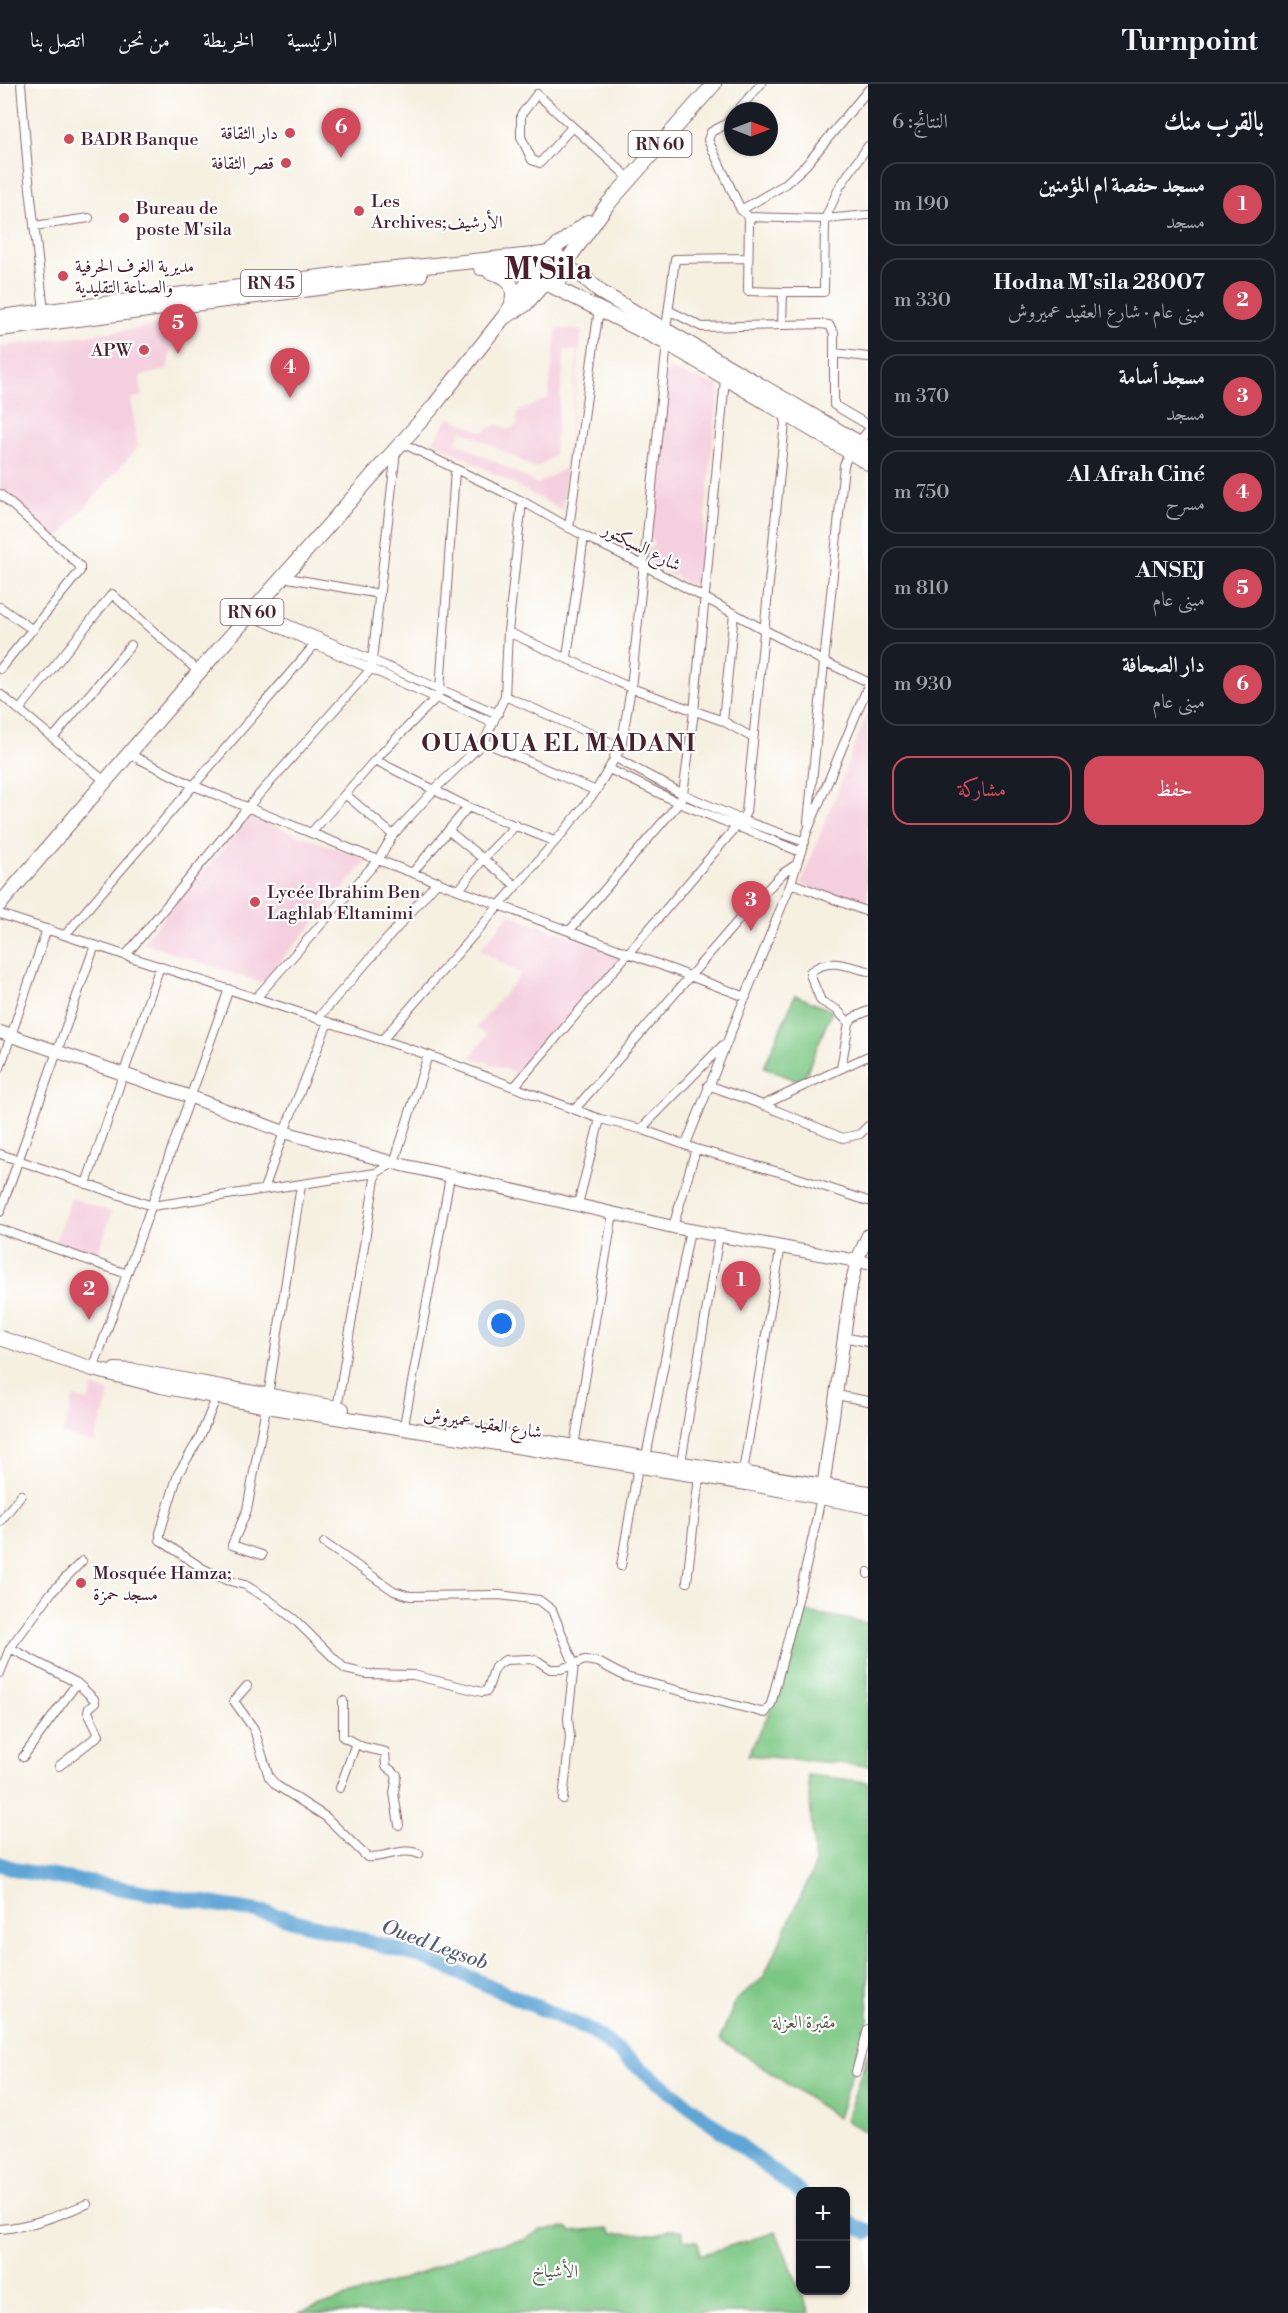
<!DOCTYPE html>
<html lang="ar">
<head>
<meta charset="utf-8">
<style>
	:root { --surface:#171b24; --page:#20242c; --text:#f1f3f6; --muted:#9ea1a6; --line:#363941; --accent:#d1495b }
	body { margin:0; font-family:"Libre Bodoni",Amiri,serif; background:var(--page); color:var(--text); direction:rtl }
	.controls { position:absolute; right:18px; bottom:18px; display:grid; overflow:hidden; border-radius:12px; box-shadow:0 2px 4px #0004 }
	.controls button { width:54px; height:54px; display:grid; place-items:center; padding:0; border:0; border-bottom:2px solid var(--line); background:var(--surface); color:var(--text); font:30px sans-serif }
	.compass { position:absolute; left:724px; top:18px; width:54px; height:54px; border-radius:50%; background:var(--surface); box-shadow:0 2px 4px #0004; rotate:90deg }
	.you { position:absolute; left:502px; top:1240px; width:21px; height:21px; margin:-15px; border:4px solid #fff; border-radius:50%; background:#1a73e8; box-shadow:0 0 0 9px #1a73e833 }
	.badge { display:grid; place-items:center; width:39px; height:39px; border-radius:50%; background:var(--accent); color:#fff; font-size:20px; font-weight:700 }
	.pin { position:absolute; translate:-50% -50px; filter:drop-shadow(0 2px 3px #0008) }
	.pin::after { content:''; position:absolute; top:32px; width:21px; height:18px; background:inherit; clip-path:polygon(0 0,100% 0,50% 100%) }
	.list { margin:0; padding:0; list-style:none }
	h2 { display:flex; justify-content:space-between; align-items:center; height:78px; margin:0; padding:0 24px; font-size:26px }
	h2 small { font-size:20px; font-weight:400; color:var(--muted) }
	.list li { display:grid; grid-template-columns:39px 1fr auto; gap:18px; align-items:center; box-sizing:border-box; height:84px; margin:0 12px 12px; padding:0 12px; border:2px solid var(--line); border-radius:18px }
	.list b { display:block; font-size:22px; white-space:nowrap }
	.list p { margin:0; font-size:20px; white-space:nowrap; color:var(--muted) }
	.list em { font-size:20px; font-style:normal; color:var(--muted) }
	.actions { display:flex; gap:12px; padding:18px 24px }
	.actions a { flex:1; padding:14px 0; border:2px solid var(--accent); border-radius:18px; text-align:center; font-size:21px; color:var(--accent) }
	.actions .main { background:var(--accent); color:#fff }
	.map { position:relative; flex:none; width:868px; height:2229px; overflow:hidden; direction:ltr }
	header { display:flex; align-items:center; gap:36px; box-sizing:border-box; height:84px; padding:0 30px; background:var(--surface); border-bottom:2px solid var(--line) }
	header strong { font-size:28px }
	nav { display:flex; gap:33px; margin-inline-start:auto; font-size:21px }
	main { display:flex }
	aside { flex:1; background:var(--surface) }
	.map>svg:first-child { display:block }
	.built { fill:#f4cfdd; fill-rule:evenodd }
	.green { fill:#7dc784; stroke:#647358; stroke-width:1.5 }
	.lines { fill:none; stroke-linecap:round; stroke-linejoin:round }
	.river { stroke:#5ea5d5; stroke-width:15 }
	.street-casing { stroke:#86686b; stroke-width:10 }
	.secondary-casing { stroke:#86686b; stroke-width:14 }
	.primary-casing { stroke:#86686b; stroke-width:16 }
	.street { stroke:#fff; stroke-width:8 }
	.secondary { stroke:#fff; stroke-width:12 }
	.primary { stroke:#fff; stroke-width:14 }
	.poi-dot { fill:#d1495b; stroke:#fff; stroke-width:2 }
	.labels { text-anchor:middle; stroke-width:4.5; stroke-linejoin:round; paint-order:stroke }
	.shield { fill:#fff; stroke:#80626b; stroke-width:1.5 }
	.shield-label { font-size:16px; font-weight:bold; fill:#4a1f2b }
	.poi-label { font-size:18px; fill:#4a1f2b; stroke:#fff; text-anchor:start }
	.street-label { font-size:18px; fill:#4a1f2b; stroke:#fff }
	.park-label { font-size:18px; fill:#5c5a4a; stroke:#fff }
	.water-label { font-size:20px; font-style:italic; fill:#535b77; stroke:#fff }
	.district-label { font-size:24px; font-weight:bold; letter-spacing:1.5px; fill:#4a1f2b; stroke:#fff }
	.town-label { font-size:30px; font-weight:bold; fill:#4a1f2b; stroke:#fff }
</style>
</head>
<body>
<header>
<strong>Turnpoint</strong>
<nav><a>الرئيسية</a><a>الخريطة</a><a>من نحن</a><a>اتصل بنا</a></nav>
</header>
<main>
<aside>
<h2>بالقرب منك<small>النتائج: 6</small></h2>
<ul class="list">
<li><span class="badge">1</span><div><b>مسجد حفصة ام المؤمنين</b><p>مسجد</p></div><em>190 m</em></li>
<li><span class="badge">2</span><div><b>Hodna M'sila 28007</b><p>مبنى عام · شارع العقيد عميروش</p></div><em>330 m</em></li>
<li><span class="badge">3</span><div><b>مسجد أسامة</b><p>مسجد</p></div><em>370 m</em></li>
<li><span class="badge">4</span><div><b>Al Afrah Ciné</b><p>مسرح</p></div><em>750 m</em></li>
<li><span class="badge">5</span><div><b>ANSEJ</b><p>مبنى عام</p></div><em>810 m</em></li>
<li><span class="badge">6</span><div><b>دار الصحافة</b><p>مبنى عام</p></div><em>930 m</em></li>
</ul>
<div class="actions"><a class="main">حفظ</a><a>مشاركة</a></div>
</aside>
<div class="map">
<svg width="868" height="2229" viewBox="0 0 868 2229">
	<rect width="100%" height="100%" fill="#fff"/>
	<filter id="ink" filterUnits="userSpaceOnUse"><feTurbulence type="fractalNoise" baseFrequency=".0167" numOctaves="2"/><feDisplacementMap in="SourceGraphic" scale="12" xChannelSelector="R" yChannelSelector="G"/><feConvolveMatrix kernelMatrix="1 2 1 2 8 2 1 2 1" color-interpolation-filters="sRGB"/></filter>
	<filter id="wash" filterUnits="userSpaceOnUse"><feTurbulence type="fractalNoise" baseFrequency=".008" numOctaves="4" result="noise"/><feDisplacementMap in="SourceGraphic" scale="24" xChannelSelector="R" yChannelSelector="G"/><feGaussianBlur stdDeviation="1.35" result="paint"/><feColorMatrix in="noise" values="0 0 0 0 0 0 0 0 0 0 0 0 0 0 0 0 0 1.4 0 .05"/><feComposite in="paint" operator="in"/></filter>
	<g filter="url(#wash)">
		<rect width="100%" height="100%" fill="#f6f0e1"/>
		<path class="built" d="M200 237 171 266 167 286 140 292 142 313 131 314 138 363 56 457 38 442V437L31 431 27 432 0 408V262Z
			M557 244 582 247 562 426 433 357 449 333 483 348 498 340 508 346 517 341 518 328 548 314ZM565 266 578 267 565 384 538 400 456 358 462 346 535 384 554 372Z
			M667 285 719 302 698 505 648 477 649 466 653 462 654 459 650 454Z
			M868 627V814L864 824 801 800Z
			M250 733 368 776 262 899 142 859Z
			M509 830 624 872 520 990 470 973 487 951 476 944 521 890 480 866Z
			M71 1114 112 1128 96 1175 54 1161Z
			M93 1303 110 1308 94 1359 63 1350 74 1313 88 1317Z"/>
		<path class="green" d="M795 911 832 927 802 999 764 983Z
			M807 1528 868 1539V1682L748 1671 778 1611Z
			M808 1691 868 1698V1936L838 2034 720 1955 736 1916 763 1894 815 1782Z
			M868 1967V2050L846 2037Z
			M569 2144 571 2147 609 2144 613 2149 657 2150 669 2146H682L684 2156 698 2157 700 2171 776 2148 810 2229H298L421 2189 458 2172 485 2163 524 2156 541 2146Z"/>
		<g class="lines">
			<path class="river" d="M0 1780 21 1787 271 1830 421 1872 592 1947 800 2108
				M846 2137 868 2148"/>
		</g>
	</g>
	<g filter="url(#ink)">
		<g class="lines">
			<g class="street-casing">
				<path id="street" d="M21 0 28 87 44 227
					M737 27 761 0
					M733 32 726 40 711 48 708 56 741 126 749 133 825 135 868 131
					M572 43 540 79 532 76 521 53V31L537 10 630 95
					M741 126 784 101 806 81 868 6
					M749 133 748 207 783 208
					M34 142 89 134
					M670 227 702 243 821 240 829 241 834 249V321L868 341
					M782 241 783 208H824L825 135 840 102 868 62
					M666 245 675 175 748 174
					M834 269 868 273
					M400 358 522 417 584 452 643 481 823 577 868 598
					M0 410 80 482V487L0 585
					M569 444 599 224
					M282 493 380 510
					M0 523 33 546
					M255 526 498 630
					M249 531 493 639
					M508 548 631 604 723 637 753 654
					M567 573 584 452
					M0 610 106 698
					M505 612 508 548 522 417
					M20 625 112 510 199 588
					M723 637 734 529
					M53 654 131 561
					M129 670 192 701 378 776 746 913
					M614 673 683 710 742 736 805 758
					M375 676 468 723 554 757
					M609 685 679 719 801 768
					M596 707 484 658 505 612 621 663
					M345 710 393 751
					M808 738 844 381 849 369 868 347
					M449 747 515 801
					M311 749 375 676 436 614 440 606 455 386
					M413 788 468 723
					M791 799 868 828
					M459 806 483 775 516 741
					M0 830 428 971 600 1035 641 1045 696 1065 786 1090 868 1117
					M570 846 679 719 683 710 694 628 725 295
					M65 851 316 559 319 553
					M126 871 248 723 371 585 396 367
					M256 914 378 776 393 751 434 706 484 658
					M318 934 438 797
					M849 939 837 926 821 917 811 893 810 888C829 873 847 882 868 887
					M383 955 565 746 596 707 621 663 631 604 667 259
					M0 984 47 845
					M841 984 849 939 853 934 868 927
					M708 1001 763 1021 843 1054 860 1050 868 1042
					M515 1002 742 736 746 728 786 329
					M763 1021 868 972
					M576 1024 742 832 782 790 797 780
					M641 1045 723 961
					M686 1060 791 799 807 748 868 602
					M0 1070 152 1122 376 1089
					M86 1100 160 882
					M264 1105 284 1048 328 938
					M578 1120 600 1035
					M0 1128 95 861
					M673 1143 696 1065
					M0 1145 127 1190
					M843 1253 868 1258
					M93 1285 229 905
					M836 1311 868 1317
					M217 1312 200 1353 178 1390 160 1449V1456L202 1484 226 1496 245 1501 268 1515 295 1536 345 1585 367 1590 413 1591 482 1608 487 1607 495 1583 505 1576 530 1575 538 1577 550 1585H561L585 1576 598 1578 626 1593 765 1629 771 1620C789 1551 808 1482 821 1412
					M337 1325 376 1089 394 1079 428 971
					M405 1336 450 1093
					M574 1362 613 1129
					M646 1373 690 1146
					M681 1378 719 1151
					M743 1388 781 1161
					M0 1438 21 1411
					M324 1459 394 1507 410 1512 499 1511 539 1516 552 1526 574 1580 568 1634 570 1654 563 1715
					M262 1471 232 1461 247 1426 268 1312 301 1101
					M621 1482 638 1383
					M868 1490V1488
					M687 1498 699 1392
					M0 1589 10 1564
					M247 1602 234 1617 254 1645 269 1693 276 1701 326 1733 367 1773C385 1775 403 1762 419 1770
					M343 1617V1653L363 1663 385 1668 386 1682 397 1691 394 1709 399 1741
					M23 1673 77 1599 10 1564 51 1509 82 1477
					M59 1682 99 1651 88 1628 89 1624 95 1619 94 1615 77 1599
					M340 1704 356 1659
					M856 1988 868 1945
					M0 2145C30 2143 59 2131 87 2120"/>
			</g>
			<g class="secondary-casing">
				<path id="secondary" d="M0 948 191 1013 284 1048 394 1079 673 1143 868 1179
					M822 1411 851 1203 857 1176 868 1151"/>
			</g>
			<g class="primary-casing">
				<path id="primary" d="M532 185a16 16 0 1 1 32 0a16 16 0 1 1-32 0Z
					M547 170 588 138
					M563 180 569 174 607 121 714 0
					M563 181 584 193 602 209 868 364
					M481 184 504 183 533 189
					M490 188C508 192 516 200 512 219
					M550 201 667 259 868 379
					M0 233 336 191 543 170
					M505 233 525 221 543 200
					M0 245 420 191
					M0 820 199 588 433 323 503 234 533 191
					M0 1254 93 1285 161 1302 267 1322 747 1399 868 1422
					M115 1286 134 1287 342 1325
					M455 1344 868 1409"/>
			</g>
			<use href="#street" class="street"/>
			<use href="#secondary" class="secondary"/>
			<use href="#primary" class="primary"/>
		</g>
	</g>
	<g class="poi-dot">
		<circle cx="290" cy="49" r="6"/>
		<circle cx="69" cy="55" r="6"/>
		<circle cx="286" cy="79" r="6"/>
		<circle cx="359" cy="127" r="6"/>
		<circle cx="124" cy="134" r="6"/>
		<circle cx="63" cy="192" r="6"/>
		<circle cx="144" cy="266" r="6"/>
		<circle cx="255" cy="818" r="6"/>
		<circle cx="81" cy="1499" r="6"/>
	</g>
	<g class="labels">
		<g class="shield">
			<rect x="628.5" y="47" width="63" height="26" rx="4.5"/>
			<rect x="241" y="186" width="60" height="26" rx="4.5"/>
			<rect x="220.5" y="515" width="63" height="26" rx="4.5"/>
		</g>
		<g class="shield-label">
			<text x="660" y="66">RN 60</text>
			<text x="271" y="205">RN 45</text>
			<text x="252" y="534">RN 60</text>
		</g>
		<g class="poi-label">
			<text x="278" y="55" text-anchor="end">دار الثقاقة</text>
			<text x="81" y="61">BADR Banque</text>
			<text x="274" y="85" text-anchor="end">قصر الثقافة</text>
			<text x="371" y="123">Les<tspan x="371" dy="21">Archives;الأرشيف</tspan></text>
			<text x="136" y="130">Bureau de<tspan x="136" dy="21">poste M'sila</tspan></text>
			<text x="75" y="188">مديرية الغرف الحرفية<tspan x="75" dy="21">والصناعة التقليدية</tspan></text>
			<text x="132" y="272" text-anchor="end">APW</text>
			<text x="267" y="814">Lycée Ibrahim Ben<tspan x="267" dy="21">Laghlab Eltamimi</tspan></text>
			<text x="93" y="1495">Mosquée Hamza;<tspan x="93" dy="21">مسجد حمزة</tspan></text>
		</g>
		<g class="street-label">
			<text transform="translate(642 463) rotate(27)" y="6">شارع السيكتور</text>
			<text transform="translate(483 1339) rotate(9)" y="6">شارع العقيد عميروش</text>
		</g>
		<g class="park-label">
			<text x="804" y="1944">مقبرة العزلة</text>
			<text x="555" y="2193">الأشياخ</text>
		</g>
		<g class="water-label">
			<text transform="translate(435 1860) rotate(20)" y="7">Oued Legsob</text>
		</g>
		<g class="district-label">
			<text x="559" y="667">OUAOUA EL MADANI</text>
		</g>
		<g class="town-label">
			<text x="548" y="195">M'Sila</text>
		</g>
	</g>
</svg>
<div class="controls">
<button>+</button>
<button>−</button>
</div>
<svg class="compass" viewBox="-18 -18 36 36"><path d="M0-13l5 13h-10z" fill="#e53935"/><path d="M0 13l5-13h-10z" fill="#9ea1a6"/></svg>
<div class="you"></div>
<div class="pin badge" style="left:741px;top:1227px">1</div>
<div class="pin badge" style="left:89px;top:1236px">2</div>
<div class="pin badge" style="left:751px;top:847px">3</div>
<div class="pin badge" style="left:290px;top:314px">4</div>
<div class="pin badge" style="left:178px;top:270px">5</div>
<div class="pin badge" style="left:341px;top:74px">6</div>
</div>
</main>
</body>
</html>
